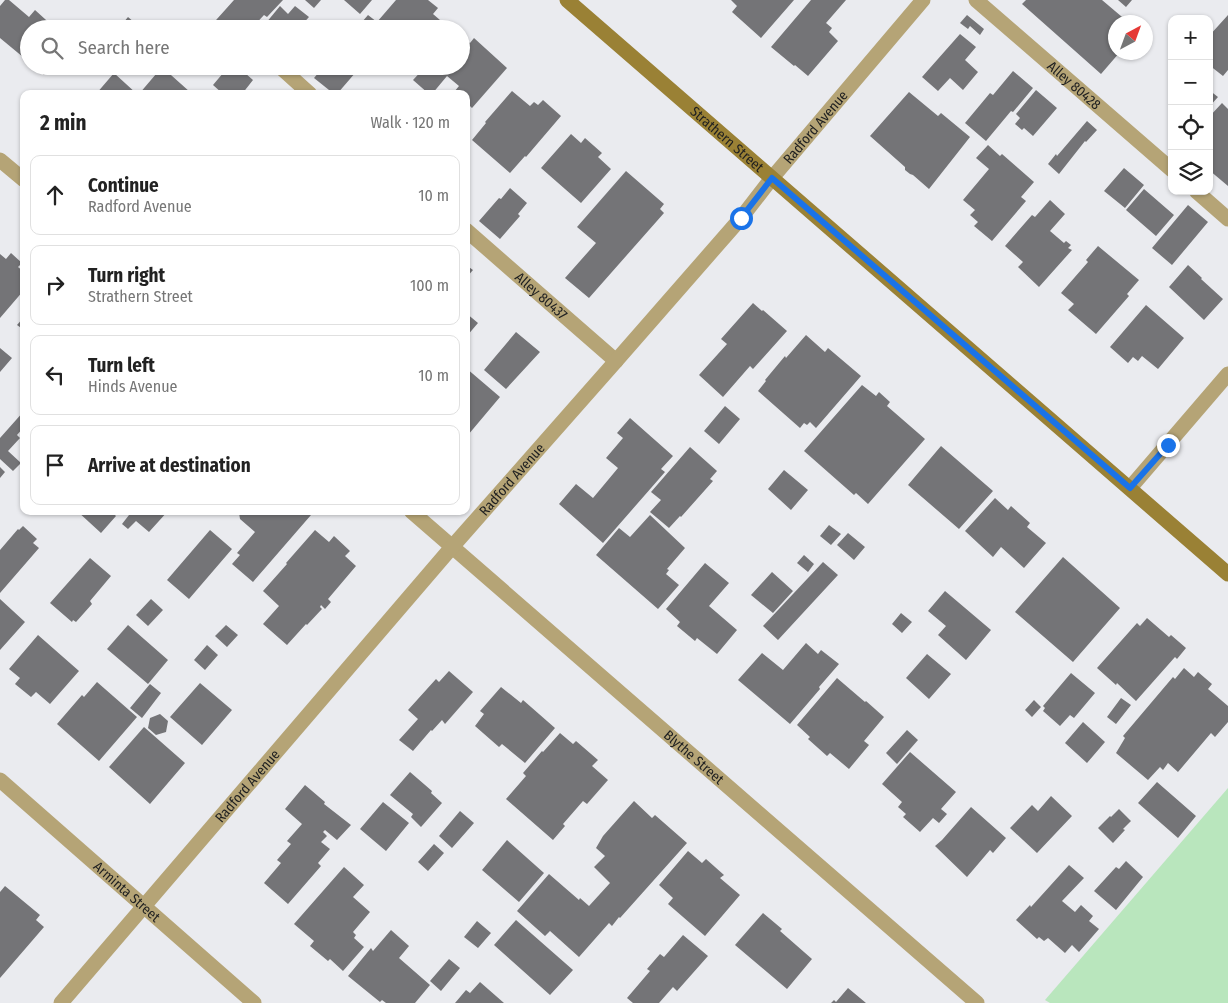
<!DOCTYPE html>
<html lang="en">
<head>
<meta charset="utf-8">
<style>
	:root { --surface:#fff; --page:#f2f2f2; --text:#222; --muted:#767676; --line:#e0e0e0 }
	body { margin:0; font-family:"Fira Sans Condensed",sans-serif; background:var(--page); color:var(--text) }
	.controls { position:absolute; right:15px; top:15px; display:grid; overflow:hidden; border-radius:10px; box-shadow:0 1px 4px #0004 }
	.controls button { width:45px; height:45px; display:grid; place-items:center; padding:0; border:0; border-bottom:1px solid var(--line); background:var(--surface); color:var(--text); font:25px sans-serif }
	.compass { position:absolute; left:1108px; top:15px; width:45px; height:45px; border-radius:50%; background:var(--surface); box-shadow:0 1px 4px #0004; rotate:41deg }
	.stop { position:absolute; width:15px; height:15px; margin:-11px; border:4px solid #1a73e8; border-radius:50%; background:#fff }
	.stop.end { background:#1a73e8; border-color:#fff; box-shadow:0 1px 5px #0008 }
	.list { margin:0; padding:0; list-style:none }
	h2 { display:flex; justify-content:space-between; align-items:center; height:65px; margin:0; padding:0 20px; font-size:21px }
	h2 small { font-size:16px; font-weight:400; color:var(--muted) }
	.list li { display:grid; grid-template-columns:32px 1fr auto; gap:15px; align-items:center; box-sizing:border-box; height:80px; margin:0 10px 10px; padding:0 10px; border:1px solid var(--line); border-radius:10px }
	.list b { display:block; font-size:19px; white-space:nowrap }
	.list p { margin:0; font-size:16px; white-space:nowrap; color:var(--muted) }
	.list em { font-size:16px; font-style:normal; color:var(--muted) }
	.icon { flex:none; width:28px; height:28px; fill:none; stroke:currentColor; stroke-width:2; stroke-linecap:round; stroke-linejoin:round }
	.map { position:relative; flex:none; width:1228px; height:1003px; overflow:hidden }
	.search { position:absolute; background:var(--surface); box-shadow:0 1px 4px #0004; left:20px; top:20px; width:450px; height:55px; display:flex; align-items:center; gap:12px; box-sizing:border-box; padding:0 18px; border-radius:28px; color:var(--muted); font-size:19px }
	.panel { position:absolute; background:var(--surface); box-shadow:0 1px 4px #0004; left:20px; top:90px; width:450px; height:425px; border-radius:10px }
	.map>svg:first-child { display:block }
	.green { fill:#b9e6bd }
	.building { fill:#747477 }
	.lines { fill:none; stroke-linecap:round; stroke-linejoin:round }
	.service { stroke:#b5a476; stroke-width:15 }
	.minor { stroke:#b5a476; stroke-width:15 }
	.secondary { stroke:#9a8135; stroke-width:15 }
	.route { stroke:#1a73e8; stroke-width:6 }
	.labels { text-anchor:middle; stroke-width:4; stroke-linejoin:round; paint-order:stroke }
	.street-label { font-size:14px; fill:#1e1f20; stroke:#f8f8fc }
</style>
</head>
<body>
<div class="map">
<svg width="1228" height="1003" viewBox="0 0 1228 1003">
	<rect width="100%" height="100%" fill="#eaebef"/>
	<path class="green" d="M1228 788V1003H1050L1045 1000Z"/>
	<path class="building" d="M5 0H9L29 17 35 10 56 29H29V62L0 38V6Z
		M234 0H283L267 17 264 15 251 29H208Z
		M305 0H321L314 8Z
		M344 0H372L360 14Z
		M396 0H428L438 8 433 14 447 26 444 29H356L368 15 377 22Z
		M731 0H794L761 38 732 12 737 6Z
		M811 0H846L826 23 832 28 829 32 838 41 808 76 795 65 794 66 771 47Z
		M1026 0H1102L1128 22H1116V52H1120L1101 74 1022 4Z
		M1118 0H1132L1126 7Z
		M280 6 288 14 295 6 309 17 298 29H261Z
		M967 15 984 29 980 35 970 26 968 29 960 23Z
		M1228 15V70L1223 76 1209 65V36Z
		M128 17 142 29H118Z
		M960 34 976 47 965 60 978 72 963 90 950 78 938 91 922 77Z
		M461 36 470 43 474 38 507 68 472 108 466 102V94H457L454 92 459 86 447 76 432 94H429L413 80 426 66H461Z
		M33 66H51L44 75Z
		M229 66H237L253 80 242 94H223L213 85Z
		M324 66H354L352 69 356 72 337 94H334L314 78Z
		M162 67 190 92 188 94H139Z
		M1013 71 1033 88 1013 112 1011 111 986 141 965 123 990 93 993 95Z
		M114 73 137 94H96Z
		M1036 90 1057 108 1033 136 1024 128 1022 130 1015 124 1020 118 1016 114Z
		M1209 90 1218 97 1209 107Z
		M512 91 530 106 534 102 538 105 543 100 561 116 526 157 525 156 510 173 472 140 486 123 485 122Z
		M909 92 938 116 941 113 970 137 929 189 913 175 910 174 905 170V167L870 136Z
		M1222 103 1228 109V186L1209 170V117Z
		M1087 121 1097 130 1086 142 1085 141 1059 174 1048 164 1056 154 1057 156Z
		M571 134 581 143 585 138 602 153 598 157 611 169 581 203 541 168Z
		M988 145 1000 156 1002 154 1034 182 1021 197 1026 201 992 241 974 226 978 222 970 215 975 210 963 200 989 169 976 158Z
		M1124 168 1144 185 1125 208 1104 191Z
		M626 171 664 204 660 209 664 213 589 298 565 278 596 243 577 227Z
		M510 188 527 203 518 214 520 216 500 239 479 221 499 198 501 199Z
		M1144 189 1174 215 1156 236 1126 210Z
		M1050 200 1065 214 1050 231 1064 243 1066 241 1071 245 1068 248 1072 250 1039 287 1018 267 1023 262 1005 246 1032 215 1035 217Z
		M1188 205 1208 222 1172 265 1152 248Z
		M1098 246 1139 280 1127 294 1129 296 1096 334 1068 310 1074 304 1061 293 1088 262 1086 260Z
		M11 253 22 263 18 267 24 272V290L0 318V254L6 259Z
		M466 265 473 270 466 278Z
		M1188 265 1202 278 1201 279 1223 299 1204 320 1169 287Z
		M753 303 762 311 763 310 787 331 753 369 750 366 723 397 699 375 727 344 721 339Z
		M1146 305 1184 338 1158 369 1142 356 1138 361 1133 357 1128 363 1110 347Z
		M466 313 478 323 466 337Z
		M24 317V330L17 325Z
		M516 332 540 352 506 389 484 370Z
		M806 335 825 352 828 348 861 376 816 428 810 422 807 425 804 423 800 428 758 391 766 381 765 380 785 356 786 358Z
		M0 348 12 358 0 372Z
		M466 368 500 397 468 435 466 433Z
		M862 385 876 396 879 392 890 402 887 406 925 439 868 504 856 493 854 495 804 451Z
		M725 406 740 419 719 444 704 431Z
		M24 411V427L17 435 20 438 8 451 21 463 13 471 0 459V438Z
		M630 418 673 456 661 469 665 472 603 543 559 504 576 484 593 498 618 468 606 458 623 438 617 433Z
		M941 446 993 491 959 529 908 485Z
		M690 447 717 471 710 479 713 481 681 517 680 516 669 528 650 512 661 500 651 492Z
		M0 467 5 472 0 478Z
		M784 470 808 490 791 510 768 489Z
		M995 498 1008 510 1011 506 1030 523 1027 527 1046 543 1024 568 1001 547 993 557 965 531Z
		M77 511H111L116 516 101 533Z
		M130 511H168L149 532 136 521 128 529 122 524 129 515 127 514Z
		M241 511H307L311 515 253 582 232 564 240 555 237 553 255 532 240 519 239 513Z
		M650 515 685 548 667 569 669 570 666 574 679 585 658 609 596 555 619 528 630 537Z
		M829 525 841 534 831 545 820 536Z
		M23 526 37 539 33 543 39 548 0 593V550L18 529 19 530Z
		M210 530 232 549 189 599 167 580Z
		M315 530 329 542 334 536 350 551 345 556 356 566 328 599 331 602 325 609 321 605 320 607 322 609 307 625 306 624 287 645 263 624 279 606 263 591 287 564 286 563Z
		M848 533 865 547 854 560 837 545Z
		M804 555 814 564 808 572 797 563Z
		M1063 557 1120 608 1073 662 1015 612Z
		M90 558 111 576 90 601 92 604 76 622 73 620 72 622 50 603Z
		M823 562 838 575 778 640 763 626Z
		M705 563 729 583 709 606 737 630 717 654 697 638 695 641 677 626 680 622 666 609Z
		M772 572 793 591 773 613 751 595Z
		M945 591 991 630 966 660 938 635 946 626 928 611Z
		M0 599 25 622 0 650Z
		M151 599 163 610 148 626 136 615Z
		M901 613 912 622 902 633 892 624Z
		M1147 618 1169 637 1171 635 1186 648 1177 659 1175 657 1136 701 1117 683 1116 685 1097 668 1137 623 1140 626Z
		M128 625 168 660 148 684 107 649Z
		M226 625 238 635 227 647 215 636Z
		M38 635 79 671 50 704 36 692 31 697 15 684 20 678 9 669Z
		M806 643 818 654 821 650 839 664 819 687 820 689 790 724 738 680 762 653 783 670Z
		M207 645 218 655 205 670 194 660Z
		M927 654 951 674 929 699 906 678Z
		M1184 668 1194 677 1198 672 1212 684 1208 689 1228 706V722L1215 737 1211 733 1178 772 1168 763 1163 770 1160 767 1148 780 1116 753 1125 738 1123 736 1173 677 1175 679Z
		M449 671 473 692 445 724 442 720 432 731 431 730 413 751 399 740 418 719 408 710 436 679 439 682Z
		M1071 673 1095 693 1074 718 1070 715 1060 726 1043 711 1045 708 1043 706Z
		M837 678 865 702 866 701 884 717 864 741 869 745 849 769 830 753 827 756 808 739 810 737 797 725Z
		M97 682 137 717 99 761 57 724 82 695 84 697Z
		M200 683 232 710 202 745 170 717Z
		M150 684 161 693 142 718 130 708Z
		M501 687 521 703 523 700 555 728 525 763 502 744 499 747 475 726 484 714 480 711Z
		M1121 698 1131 705 1116 724 1107 717Z
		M1034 700 1041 707 1032 717 1025 710Z
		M160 714 168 721 166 732 156 735 148 728 150 718Z
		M1083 722 1105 742 1087 763 1065 743Z
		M144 727 185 763 150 804 109 767Z
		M907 730 918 740 897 764 886 753Z
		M560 733 573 744 576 741 598 760 592 766 608 780 587 804 583 801 563 824 565 826 553 840 506 799 526 776 523 773 542 751 543 752Z
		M910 752 956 792 941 809 947 814 939 823 933 818 920 832 903 817 906 814 898 807 902 802 882 784Z
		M410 772 432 791 431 793 442 803 421 827 411 817 413 814 390 795Z
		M1157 782 1196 816 1178 838 1138 803Z
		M305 785 325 802 324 804 351 825 337 840 325 830 323 832 327 836 321 842 330 849 318 863 321 866 288 904 264 883 281 863 277 860 291 844 287 841 302 824 285 809Z
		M1051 796 1072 816 1037 853 1010 828 1032 805 1038 811Z
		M634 801 652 818 655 815 687 843 620 918 619 917 612 926 609 923 579 957 550 931 545 936 517 911 549 874 579 900 580 898 589 906 610 883 594 867 605 856 596 848 603 836Z
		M383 802 409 823 386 851 360 829Z
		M971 807 1006 838 993 853 990 850 967 877 935 846 942 840Z
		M1119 809 1131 821 1123 829 1125 830 1113 843 1098 828 1110 816 1111 817Z
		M460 811 474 823 452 848 439 836Z
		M507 840 544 873 519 902 482 870Z
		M434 844 444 853 428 871 418 862Z
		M688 851 702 863 706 859 724 875 720 878 740 895 705 936 668 904 673 898 659 885Z
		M1126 861 1143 877 1116 910 1094 891 1116 867 1119 869Z
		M1069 865 1084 878 1062 901 1075 912 1081 905 1093 916 1089 921 1099 929 1079 952 1072 945 1065 953 1048 938 1044 941 1039 937 1037 939 1016 920 1030 905 1031 907Z
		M344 867 364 885 353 897 370 912 353 932 356 935 354 938 364 947 343 971 330 959 328 961 310 946 314 941 294 924Z
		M5 886 40 915 36 920 44 927 0 978V892Z
		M763 913 782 929 780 931 812 959 787 989 735 945Z
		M516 920 573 970 550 995 494 945Z
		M477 921 491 933 478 948 464 937Z
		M391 930 409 946 399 958 430 985 415 1003H386L382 1000 380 1002 348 976 371 948 373 951Z
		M683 935 708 956 677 991 673 987 659 1003H633L627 998 650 971 647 969 660 954 664 957Z
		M449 959 460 968 441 991 430 981Z
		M480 982 504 1003H455L466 990 470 993Z
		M848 988 866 1003H831L834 1000 836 1002Z"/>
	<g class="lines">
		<g class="service">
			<path id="s1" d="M976 0 1172 170"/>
			<path d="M279 66 310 94"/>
			<path d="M1196 191 1228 219"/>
			<path id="s2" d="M466 230 616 361"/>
		</g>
		<g class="minor">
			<path d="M0 160 24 180"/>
			<path d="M1130 488 1228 374"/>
			<path id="s3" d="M411 511 977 1003"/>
			<path id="s4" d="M0 780 254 1003"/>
			<path id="s5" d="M61 1003 452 547 616 361 741 218 772 178 923 0"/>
		</g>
		<path class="secondary" id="s6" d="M567 0 1228 574"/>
	</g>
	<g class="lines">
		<path class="route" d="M741 218 772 178 1130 488 1168 445"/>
	</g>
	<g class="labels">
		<g class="street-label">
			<text dy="5" stroke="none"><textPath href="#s1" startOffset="130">Alley 80428</textPath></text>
			<text dy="5" stroke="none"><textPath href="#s5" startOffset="1156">Radford Avenue</textPath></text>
			<text dy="5" stroke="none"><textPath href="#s6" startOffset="212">Strathern Street</textPath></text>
			<text dy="5" stroke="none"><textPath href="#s2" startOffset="100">Alley 80437</textPath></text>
			<text dy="5" stroke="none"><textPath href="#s5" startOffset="691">Radford Avenue</textPath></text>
			<text dy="5" stroke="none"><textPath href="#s3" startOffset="375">Blythe Street</textPath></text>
			<text dy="5" stroke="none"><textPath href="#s5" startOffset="286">Radford Avenue</textPath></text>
			<text dy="5" stroke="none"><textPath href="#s4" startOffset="169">Arminta Street</textPath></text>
		</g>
	</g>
</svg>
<div class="controls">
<button>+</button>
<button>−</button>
<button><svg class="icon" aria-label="locate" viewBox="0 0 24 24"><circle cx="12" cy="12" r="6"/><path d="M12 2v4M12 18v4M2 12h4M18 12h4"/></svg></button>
<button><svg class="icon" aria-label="layers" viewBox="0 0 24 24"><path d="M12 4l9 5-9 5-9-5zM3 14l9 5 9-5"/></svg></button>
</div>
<svg class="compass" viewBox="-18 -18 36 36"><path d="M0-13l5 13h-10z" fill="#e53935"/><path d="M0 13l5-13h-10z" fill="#767676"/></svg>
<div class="stop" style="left:741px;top:218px"></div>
<div class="stop end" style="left:1168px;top:445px"></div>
<div class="search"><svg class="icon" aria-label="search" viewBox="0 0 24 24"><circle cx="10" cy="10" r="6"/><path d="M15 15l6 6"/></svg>Search here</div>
<section class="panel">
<h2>2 min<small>Walk · 120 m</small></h2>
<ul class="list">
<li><svg class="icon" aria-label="ahead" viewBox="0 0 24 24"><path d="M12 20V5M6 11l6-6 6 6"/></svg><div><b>Continue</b><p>Radford Avenue</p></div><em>10 m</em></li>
<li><svg class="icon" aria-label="right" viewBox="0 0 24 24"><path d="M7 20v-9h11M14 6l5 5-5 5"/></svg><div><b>Turn right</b><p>Strathern Street</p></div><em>100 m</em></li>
<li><svg class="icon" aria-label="left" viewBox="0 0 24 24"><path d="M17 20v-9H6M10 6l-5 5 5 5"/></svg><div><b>Turn left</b><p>Hinds Avenue</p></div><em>10 m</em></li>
<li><svg class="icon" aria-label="arrive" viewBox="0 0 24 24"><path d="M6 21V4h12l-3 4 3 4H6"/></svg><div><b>Arrive at destination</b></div></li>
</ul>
</section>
</div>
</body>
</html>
